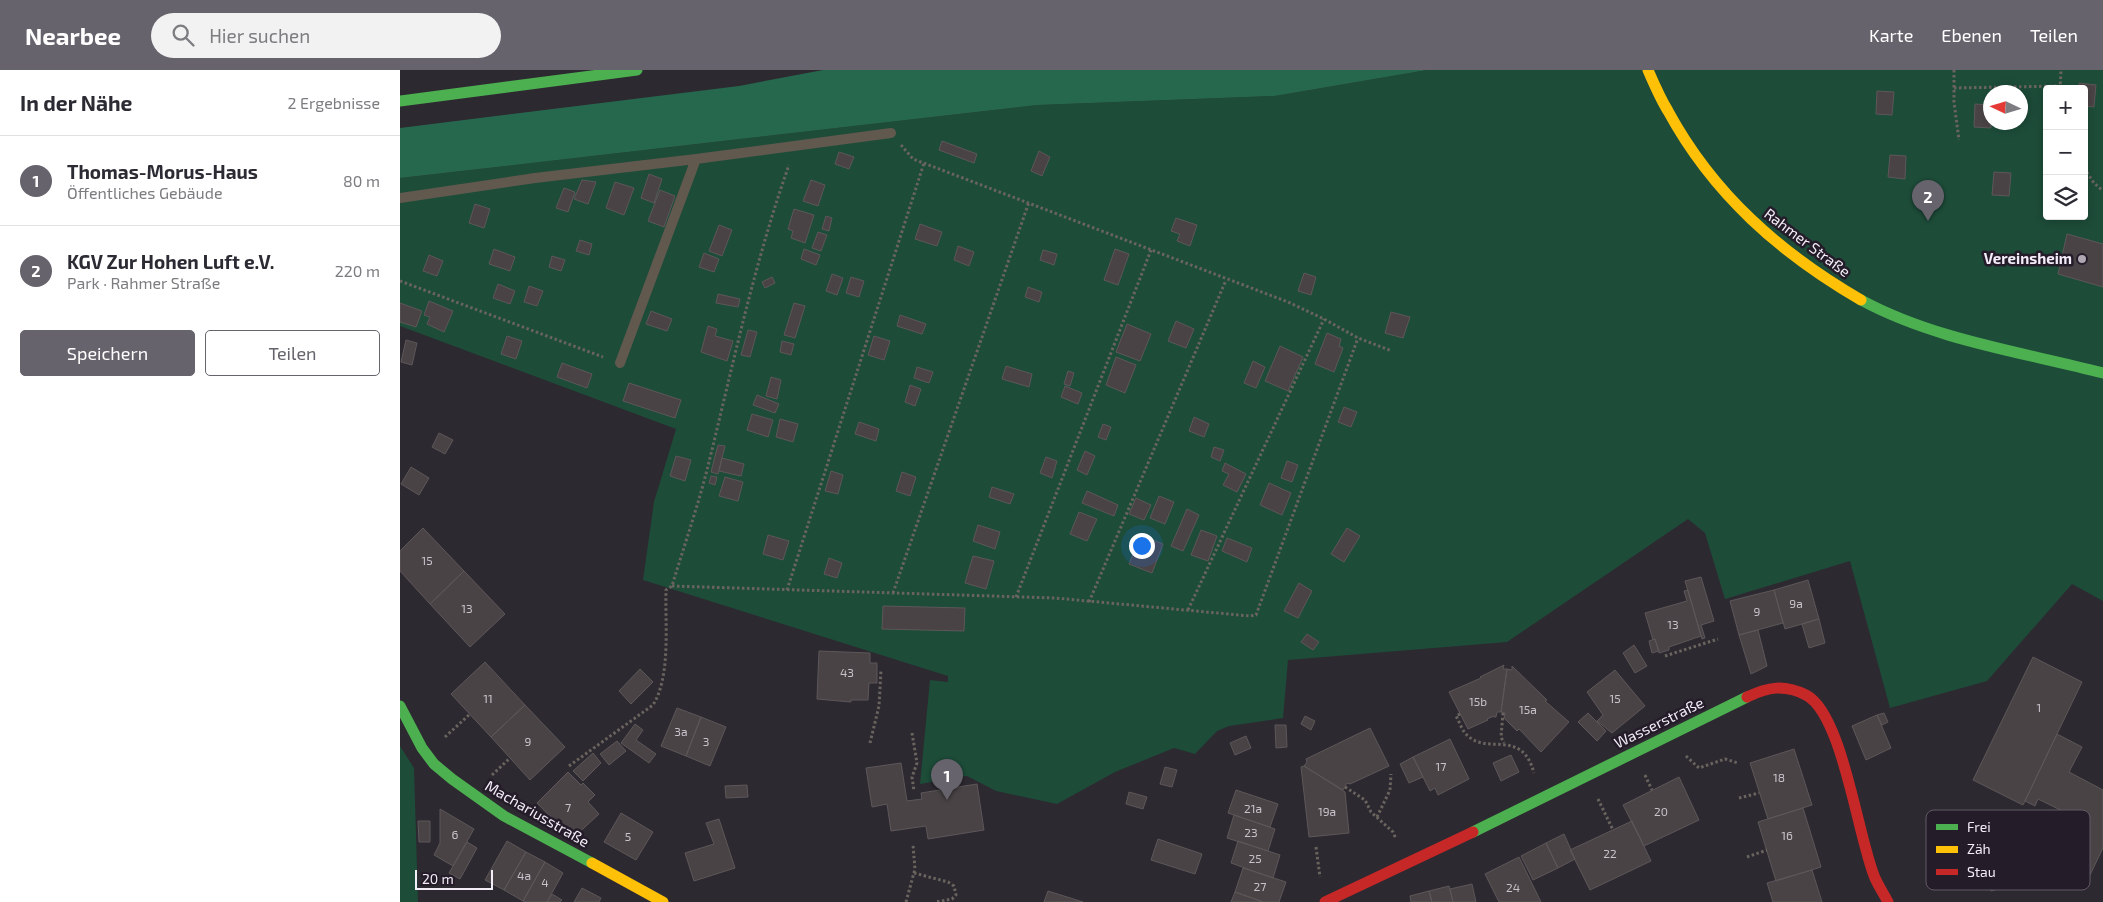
<!DOCTYPE html>
<html lang="de">
<head>
<meta charset="utf-8">
<style>
	:root { --surface:#fff; --page:#f2f2f3; --text:#2b2b33; --muted:#7c7c81; --line:#e1e1e2; --accent:#66636c }
	body { margin:0; font-family:"Exo 2",sans-serif; background:var(--page); color:var(--text) }
	.controls { position:absolute; right:15px; top:15px; display:grid; overflow:hidden; border-radius:5px; box-shadow:0 2px 8px #0003 }
	.controls button { width:45px; height:45px; display:grid; place-items:center; padding:0; border:0; border-bottom:1px solid var(--line); background:var(--surface); color:var(--text); font:25px sans-serif }
	.compass { position:absolute; left:1583px; top:15px; width:45px; height:45px; border-radius:50%; background:var(--surface); box-shadow:0 2px 8px #0003; rotate:274deg }
	.scale { position:absolute; left:15px; bottom:12px; width:78px; box-sizing:border-box; padding-left:5px; border:2px solid #f2edf6; border-top:0; font-size:14px; line-height:18px; white-space:nowrap; color:#f2edf6; -webkit-text-stroke:4px #241c29; paint-order:stroke }
	.you { position:absolute; left:741px; top:475px; width:18px; height:18px; margin:-12px; border:4px solid #fff; border-radius:50%; background:#1a73e8; box-shadow:0 0 0 8px #1a73e833 }
	.badge { display:grid; place-items:center; width:32px; height:32px; border-radius:50%; background:var(--accent); color:#fff; font-size:16px; font-weight:700 }
	.pin { position:absolute; translate:-50% -41px; filter:drop-shadow(0 1px 2px #0008) }
	.pin::after { content:''; position:absolute; top:26px; width:18px; height:15px; background:inherit; clip-path:polygon(0 0,100% 0,50% 100%) }
	.list { margin:0; padding:0; list-style:none }
	h2 { display:flex; justify-content:space-between; align-items:center; height:65px; margin:0; padding:0 20px; font-size:21px }
	h2 small { font-size:16px; font-weight:400; color:var(--muted) }
	.list li { display:grid; grid-template-columns:32px 1fr auto; gap:15px; align-items:center; box-sizing:border-box; height:90px; padding:0 20px; border-top:1px solid var(--line) }
	.list b { display:block; font-size:19px; white-space:nowrap }
	.list p { margin:0; font-size:16px; white-space:nowrap; color:var(--muted) }
	.list em { font-size:16px; font-style:normal; color:var(--muted) }
	.actions { display:flex; gap:10px; padding:15px 20px }
	.actions a { flex:1; padding:11px 0; border:1px solid var(--accent); border-radius:5px; text-align:center; font-size:18px; color:var(--accent) }
	.actions .main { background:var(--accent); color:#fff }
	.icon { flex:none; width:28px; height:28px; fill:none; stroke:currentColor; stroke-width:2; stroke-linecap:round; stroke-linejoin:round }
	.map { position:relative; flex:none; width:1703px; height:832px; overflow:hidden }
	header { display:flex; align-items:center; gap:30px; box-sizing:border-box; height:70px; padding:0 25px; background:var(--accent); color:#fff }
	header strong { font-size:24px }
	nav { display:flex; gap:28px; margin-inline-start:auto; font-size:18px }
	.search { width:350px; height:45px; background:var(--page); display:flex; align-items:center; gap:12px; box-sizing:border-box; padding:0 18px; border-radius:28px; color:var(--muted); font-size:19px }
	main { display:flex }
	aside { flex:1; background:var(--surface) }
	.map>svg:first-child { display:block }
	.green { fill:#1d4c39; fill-rule:evenodd }
	.forest { fill:#26684d }
	.building { fill:#494345; stroke:#5d5759 }
	.lines { fill:none; stroke-linecap:round; stroke-linejoin:round }
	.path { stroke:#6a645f; stroke-width:3; stroke-dasharray:2.5 2.5; stroke-linecap:butt }
	.lane { stroke:#61584e; stroke-width:10 }
	.fast { stroke:#4caf50; stroke-width:11 }
	.slow { stroke:#ffc107; stroke-width:11 }
	.jam { stroke:#c62828; stroke-width:11 }
	.poi-dot { fill:#ada8b1; stroke:#241c29; stroke-width:2 }
	.labels { text-anchor:middle; stroke-width:5; stroke-linejoin:round; paint-order:stroke }
	.number-label { font-size:12px; fill:#c8c2ca }
	.street-label { font-size:15px; fill:#f2edf6; stroke:#241c29 }
	.poi-label { font-size:15px; font-weight:bold; fill:#f2edf6; stroke:#241c29; text-anchor:end }
	.key { fill:#241c29; stroke:#625b66; stroke-width:1 }
	.key-label { font-size:14px; fill:#f2edf6 }
</style>
</head>
<body>
<header>
<strong>Nearbee</strong>
<div class="search"><svg class="icon" aria-label="search" viewBox="0 0 24 24"><circle cx="10" cy="10" r="6"/><path d="M15 15l6 6"/></svg>Hier suchen</div>
<nav><a>Karte</a><a>Ebenen</a><a>Teilen</a></nav>
</header>
<main>
<aside>
<h2>In der Nähe<small>2 Ergebnisse</small></h2>
<ul class="list">
<li><span class="badge">1</span><div><b>Thomas-Morus-Haus</b><p>Öffentliches Gebäude</p></div><em>80 m</em></li>
<li><span class="badge">2</span><div><b>KGV Zur Hohen Luft e.V.</b><p>Park · Rahmer Straße</p></div><em>220 m</em></li>
</ul>
<div class="actions"><a class="main">Speichern</a><a>Teilen</a></div>
</aside>
<div class="map">
<svg width="1703" height="832" viewBox="0 0 1703 832">
	<rect width="100%" height="100%" fill="#2d2930"/>
	<path class="green" d="M1027 0H1703V531L1672 514 1587 611 1490 638 1450 491 1325 529 1305 463 1288 449 1107 572 888 590 883 648 829 656 817 661 795 684 774 678 715 702 657 734 596 721 567 706 520 714 530 610 548 612V606L243 510 254 432 276 359 0 256V108L638 35 875 26ZM1647 19H1684V146H1647ZM1590 22H1620V52H1590Z
		M0 676 14 698 18 832H0Z"/>
	<path class="forest" d="M423 0H1027L875 26 638 35 0 108V58L339 16Z"/>
	<path class="building" d="M1679 13 1696 15 1694 37 1684 36V19H1679Z
		M1477 21 1494 22 1492 45 1476 44Z
		M1575 34 1590 35 1591 58 1574 57Z
		M542 71 577 84 574 93 539 80Z
		M639 81 650 87 642 106 631 101Z
		M439 82 454 87 449 99 435 94Z
		M1490 85 1506 86 1505 109 1488 107Z
		M1594 102 1611 103 1609 126 1592 125Z
		M249 104 262 109 254 133 241 128Z
		M182 110 196 112 188 134 174 129Z
		M411 110 425 115 418 136 403 131Z
		M215 112 234 118 224 145 206 138Z
		M164 118 175 122 168 142 156 138Z
		M260 120 275 126 264 157 248 151Z
		M75 134 90 139 84 158 69 153Z
		M394 139 414 145 405 173 391 168 393 161 388 159Z
		M426 146 432 148 429 161 422 159Z
		M776 148 797 155 790 176 777 171 780 164 771 161Z
		M520 154 542 162 537 176 515 169Z
		M319 155 332 160 322 186 309 181Z
		M418 162 427 165 421 181 412 178Z
		M1667 164 1703 174V217L1658 204Z
		M180 170 192 174 189 185 176 181Z
		M558 176 574 182 569 196 554 190Z
		M94 179 115 187 110 201 89 194Z
		M404 179 420 185 416 195 401 189Z
		M715 179 729 184 718 215 704 210Z
		M643 180 657 184 654 195 640 190Z
		M304 183 319 189 314 202 299 197Z
		M29 185 43 191 37 206 23 201Z
		M152 186 165 190 161 201 149 197Z
		M904 203 916 207 911 225 898 221Z
		M432 204 443 208 437 225 426 221Z
		M372 207 375 213 365 218 362 212Z
		M451 207 464 211 459 227 446 223Z
		M98 214 115 221 110 234 93 228Z
		M129 216 143 221 137 236 124 232Z
		M628 217 642 222 639 232 625 227Z
		M318 224 340 229 338 237 316 233Z
		M29 231 53 241 44 262 27 254 30 247 24 245Z
		M0 233 22 241 16 257 0 252Z
		M394 233 405 236 395 268 384 265Z
		M251 241 272 249 267 261 246 254Z
		M991 242 1010 247 1003 268 985 263Z
		M500 245 526 254 522 264 497 256Z
		M776 251 794 259 786 278 768 271Z
		M727 254 751 264 740 291 716 282Z
		M308 256 317 259 315 266 333 271 327 291 301 282Z
		M348 260 357 262 350 287 341 285Z
		M927 263 941 269 939 276 943 278 934 302 915 294Z
		M107 266 122 271 116 289 101 284Z
		M474 266 490 271 484 290 468 285Z
		M6 270 17 273 12 295 1 292Z
		M382 271 394 274 391 285 380 282Z
		M880 276 903 287 888 321 865 311Z
		M716 287 736 295 725 323 706 315Z
		M853 291 865 297 856 318 844 313Z
		M162 293 192 304 187 318 157 307Z
		M606 296 632 304 629 317 602 309Z
		M517 297 533 302 529 313 514 308Z
		M668 301 674 303 670 316 664 314Z
		M371 307 381 310 377 329 366 326Z
		M229 313 281 330 275 348 223 331Z
		M510 315 521 319 515 336 505 332Z
		M665 316 682 323 678 334 661 327Z
		M357 325 379 334 375 343 353 335Z
		M944 337 957 342 951 357 938 352Z
		M352 344 373 350 368 367 347 360Z
		M794 347 809 354 804 367 789 361Z
		M380 349 398 354 393 372 376 367Z
		M459 352 479 359 476 371 455 364Z
		M703 354 711 357 706 370 698 367Z
		M39 363 53 370 45 384 32 377Z
		M318 375 325 376 318 404 311 402Z
		M814 377 824 380 820 391 811 387Z
		M685 381 695 386 687 405 677 400Z
		M276 386 291 390 285 411 270 406Z
		M646 387 657 391 652 408 640 403Z
		M322 388 344 394 341 406 319 401Z
		M887 391 898 395 892 412 881 408Z
		M825 393 846 404 837 422 823 415 829 404 822 401Z
		M11 397 29 408 19 425 1 414Z
		M431 401 443 405 438 424 425 421Z
		M502 402 516 407 510 426 496 421Z
		M311 406 317 407 315 415 309 413Z
		M325 407 343 412 338 431 319 426Z
		M869 413 891 423 882 445 860 435Z
		M592 417 614 424 610 434 589 427Z
		M687 421 718 435 714 446 682 433Z
		M759 426 774 432 765 454 750 448Z
		M736 428 751 435 744 450 729 444Z
		M787 439 799 445 783 481 771 476Z
		M679 442 697 449 687 471 670 464Z
		M578 455 600 462 595 479 573 471Z
		M23 458 64 501 30 534 0 501V481Z
		M947 458 960 466 944 492 931 484Z
		M801 460 817 466 808 491 791 485Z
		M368 465 389 471 383 490 363 484Z
		M827 468 852 478 847 492 822 481Z
		M753 470 763 474 752 503 729 494 736 477 749 482Z
		M573 486 594 491 586 519 565 513Z
		M429 488 442 493 437 508 424 504Z
		M64 501 105 544 70 577 30 534Z
		M1301 507 1314 551 1301 555 1305 568 1302 569 1285 511Z
		M1408 510 1419 549 1385 559 1374 520Z
		M899 513 912 521 898 548 884 541Z
		M1288 520 1301 566 1269 577V580L1259 583 1255 569 1253 570 1245 543 1287 531 1284 521Z
		M1374 520 1383 553 1339 565 1330 531Z
		M483 536 565 538 564 561 482 559Z
		M1419 549 1425 573 1409 578 1402 554Z
		M1358 560 1367 596 1351 604 1339 565Z
		M907 564 919 572 913 580 901 572Z
		M1255 569 1259 581 1252 583 1249 571Z
		M1234 575 1247 596 1235 603 1223 583Z
		M419 581 470 583V593H477V613H469L468 630H451V632L417 629Z
		M1633 587 1682 612 1623 735 1573 710Z
		M85 592 125 635 91 667 51 624Z
		M1104 595 1103 599H1107L1101 642H1097L1096 647H1094V646L1087 649 1088 650 1068 659 1049 622 1081 608 1080 607Z
		M1112 596 1147 630 1145 631 1169 652 1141 682 1119 659 1117 661 1104 648 1105 643 1101 642 1107 599 1112 600Z
		M240 599 253 612 231 634 219 621Z
		M1215 600 1245 636 1212 663 1197 651 1203 645 1187 622Z
		M125 635 165 677 130 710 91 667Z
		M277 638 301 647 286 686 261 676Z
		M1188 643 1206 661 1197 671 1178 652Z
		M1484 643 1488 652 1482 655 1477 645Z
		M1477 645 1491 678 1466 690 1452 656Z
		M905 646 915 651 911 660 901 654Z
		M301 647 326 657 310 696 286 686Z
		M235 654 243 660 236 670 256 684 249 693 221 673Z
		M875 655H886L887 677 876 678Z
		M970 658 989 696 950 714 947 713 943 720 904 696 907 692 906 689Z
		M1657 664 1682 677 1669 702 1703 720V778L1689 807 1663 794 1683 751 1638 729 1635 736 1625 731Z
		M846 666 851 678 835 685 830 673Z
		M1050 669 1069 709 1038 725 1035 718 1030 721 1013 687Z
		M217 671 226 681 209 695 200 684Z
		M1394 679 1412 735 1368 749 1350 693Z
		M193 683 201 693 183 711 173 701Z
		M1111 685 1119 702 1101 711 1093 693Z
		M1013 687 1023 707 1009 713 1000 694Z
		M501 693 507 731 522 729 521 723 577 714 584 760 528 769 526 756 491 761 487 734 472 737 466 698Z
		M904 696 945 722 949 763 909 767 901 697Z
		M765 697 777 700 772 717 760 714Z
		M168 702 181 715 183 713 195 725 188 732 199 744 172 769 137 733Z
		M1279 707 1299 750 1244 776 1223 735Z
		M347 715 348 727 326 728 325 716Z
		M836 720 878 734 870 757 828 743Z
		M729 722 747 727 743 739 726 734Z
		M1403 738 1421 797 1376 811 1358 752Z
		M40 739 74 759 53 796 34 785 40 773Z
		M221 743 253 762 236 790 204 772Z
		M834 745 875 759 868 781 827 768Z
		M319 749 335 798 294 811 285 783 314 774 306 753Z
		M18 751H30V772H19Z
		M1232 751 1251 791 1190 820 1170 780Z
		M1164 764 1175 789 1158 798 1146 773Z
		M1651 767 1661 800 1591 821 1581 787Z
		M758 769 802 784 795 804 751 790Z
		M107 771 126 782 104 820 85 810Z
		M838 771 880 785 873 808 831 793Z
		M67 772 77 778 60 809 49 803Z
		M1146 773 1158 798 1133 810 1121 786Z
		M126 782 145 792 123 831 104 820Z
		M1119 787 1141 832H1099L1085 804Z
		M145 792 163 803 147 832H125L123 831Z
		M843 798 886 812 879 832H863L835 822Z
		M1412 800 1422 832H1373L1367 813Z
		M1072 814 1076 832H1053L1050 819Z
		M1049 816 1053 832H1032L1029 821Z
		M182 818 201 828 199 832H174Z
		M648 821 683 832H644Z
		M1029 821 1032 832H1011L1010 826Z
		M835 822 863 832H831Z
		M152 824 162 830 160 832H147Z"/>
	<g class="lines">
		<path class="path" d="M1554 0V32L1559 70
			M1554 18 1660 16
			M1660 19 1661 0
			M501 75 513 89 888 232 924 249 958 268 992 281
			M1684 98 1694 113 1703 121
			M0 211 203 287
			M272 516 655 528 850 546 856 545 958 268
			M387 520 524 93
			M493 523 629 132
			M616 527 751 180
			M689 532 826 210
			M788 540 924 249
			M1265 586 1318 569
			M1103 643 1101 667 1104 673
			M1060 644 1056 646C1060 653 1062 661 1068 666 1088 685 1122 658 1134 703
			M512 663 517 693 512 707 514 721
			M45 667 70 644
			M470 673 479 636 481 600
			M1286 686 1299 698 1325 689 1338 693
			M169 696 253 635C271 606 265 554 266 520L272 516C284 476 298 436 308 396 333 295 354 194 389 95
			M92 705 110 688
			M1245 705 1252 720
			M945 717 965 730 971 742 993 762 996 769
			M1339 728 1359 723
			M1198 729 1213 760
			M977 747 990 720 991 704
			M916 777 920 807
			M1347 787 1367 780
			M514 803 548 812 554 816 556 825 552 829 536 832
			M506 832 515 799 513 775"/>
		<path class="lane" d="M0 128 135 108 296 89 491 63
			M220 293 296 89"/>
		<path class="fast" d="M0 31 237 0
			M1461 230C1535 270 1622 282 1703 303
			M0 636 22 678 34 694 52 709 104 746 192 793
			M1073 762 1347 627"/>
		<path class="slow" d="M1248 0C1254 14 1260 28 1268 41 1313 124 1380 183 1461 230
			M192 793 263 832"/>
		<path class="jam" d="M1347 627C1368 617 1384 614 1406 625 1443 644 1458 769 1475 808 1479 817 1484 824 1488 832
			M925 832 1073 762"/>
	</g>
	<circle class="poi-dot" cx="1682" cy="189" r="5"/>
	<g class="labels">
		<g class="number-label">
			<text x="27" y="495">15</text>
			<text x="1396" y="538">9a</text>
			<text x="67" y="543">13</text>
			<text x="1357" y="546">9</text>
			<text x="1273" y="559">13</text>
			<text x="447" y="607">43</text>
			<text x="88" y="633">11</text>
			<text x="1215" y="633">15</text>
			<text x="1078" y="636">15b</text>
			<text x="1639" y="642">1</text>
			<text x="1128" y="644">15a</text>
			<text x="281" y="666">3a</text>
			<text x="128" y="676">9</text>
			<text x="306" y="676">3</text>
			<text x="1041" y="701">17</text>
			<text x="1379" y="712">18</text>
			<text x="168" y="742">7</text>
			<text x="853" y="743">21a</text>
			<text x="927" y="746">19a</text>
			<text x="1261" y="746">20</text>
			<text x="851" y="767">23</text>
			<text x="55" y="769">6</text>
			<text x="1387" y="770">16</text>
			<text x="228" y="771">5</text>
			<text x="1210" y="788">22</text>
			<text x="855" y="793">25</text>
			<text x="124" y="810">4a</text>
			<text x="145" y="817">4</text>
			<text x="860" y="821">27</text>
			<text x="1113" y="822">24</text>
		</g>
		<g class="street-label">
			<text transform="translate(1407 173) rotate(37)" y="5">Rahmer Straße</text>
			<text transform="translate(1259 653) rotate(-26)" y="5">Wasserstraße</text>
			<text transform="translate(137 744) rotate(30)" y="5">Machariusstraße</text>
		</g>
		<g class="poi-label">
			<text x="1672" y="194">Vereinsheim</text>
		</g>
	</g>
	<rect x="1526" y="740" width="164" height="80" rx="8" class="key"/>
	<rect x="1536" y="754" width="22" height="6" fill="#4caf50"/>
	<rect x="1536" y="776" width="22" height="7" fill="#ffc107"/>
	<rect x="1536" y="799" width="22" height="6" fill="#c62828"/>
	<g class="key-label">
		<text x="1567" y="762">Frei</text>
		<text x="1567" y="784">Zäh</text>
		<text x="1567" y="807">Stau</text>
	</g>
</svg>
<div class="controls">
<button>+</button>
<button>−</button>
<button><svg class="icon" aria-label="layers" viewBox="0 0 24 24"><path d="M12 4l9 5-9 5-9-5zM3 14l9 5 9-5"/></svg></button>
</div>
<svg class="compass" viewBox="-18 -18 36 36"><path d="M0-13l5 13h-10z" fill="#e53935"/><path d="M0 13l5-13h-10z" fill="#7c7c81"/></svg>
<div class="scale">20 m</div>
<div class="you"></div>
<div class="pin badge" style="left:547px;top:730px">1</div>
<div class="pin badge" style="left:1528px;top:151px">2</div>
</div>
</main>
</body>
</html>
